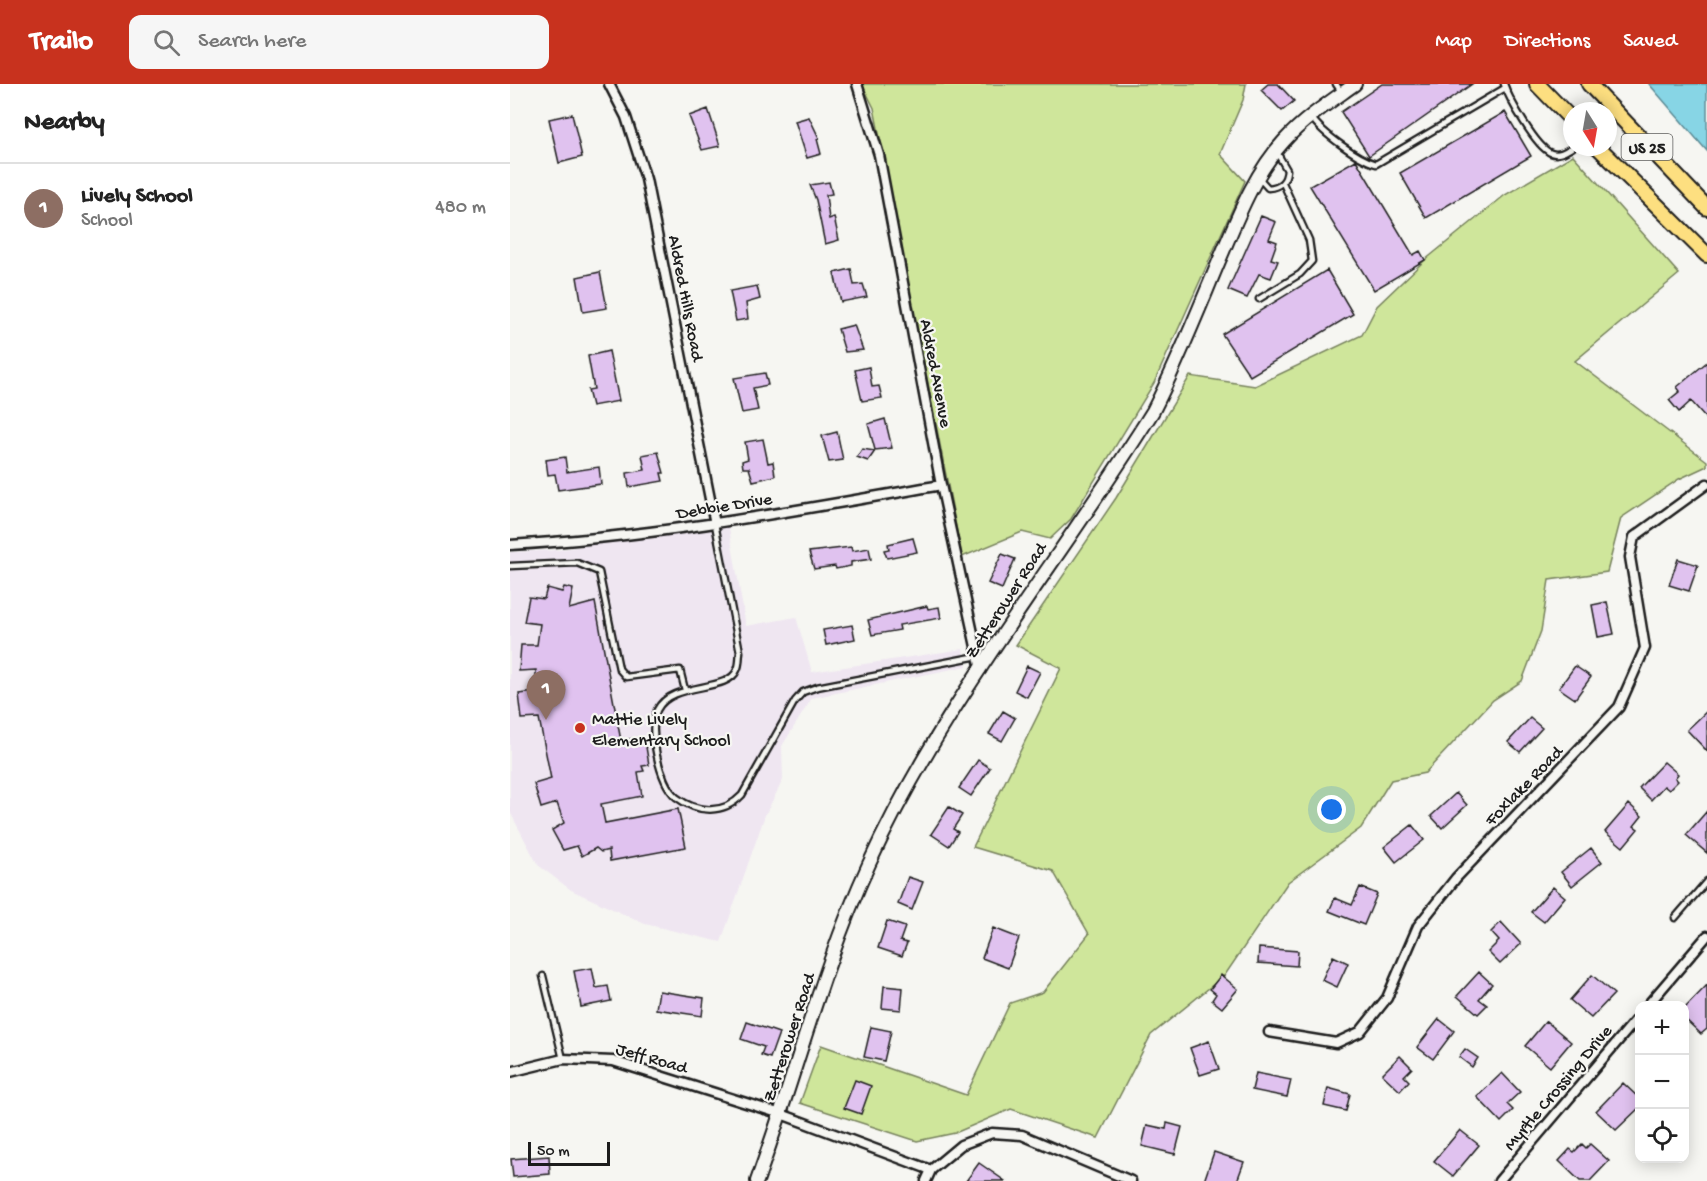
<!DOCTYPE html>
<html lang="en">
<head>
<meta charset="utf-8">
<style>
	:root { --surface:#fff; --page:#f6f6f6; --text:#222; --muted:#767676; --line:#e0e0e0; --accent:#c8321e }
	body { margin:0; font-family:"Gochi Hand",sans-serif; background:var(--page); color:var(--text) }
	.controls { position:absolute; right:18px; bottom:18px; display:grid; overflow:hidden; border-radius:12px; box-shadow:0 3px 15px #0003 }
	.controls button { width:54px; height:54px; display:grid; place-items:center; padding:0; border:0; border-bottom:2px solid var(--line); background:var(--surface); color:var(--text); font:30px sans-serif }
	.compass { position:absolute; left:1053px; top:18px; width:54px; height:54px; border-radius:50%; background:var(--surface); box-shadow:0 3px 15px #0003; rotate:169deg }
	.scale { position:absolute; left:18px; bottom:15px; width:82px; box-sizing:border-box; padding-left:6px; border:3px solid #1c1c1c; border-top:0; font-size:16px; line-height:21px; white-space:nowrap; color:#1c1c1c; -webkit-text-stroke:4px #f6f6f2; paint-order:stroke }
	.you { position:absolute; left:822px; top:726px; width:21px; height:21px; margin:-15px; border:4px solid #fff; border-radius:50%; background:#1a73e8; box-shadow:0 0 0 9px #1a73e833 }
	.badge { display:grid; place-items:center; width:39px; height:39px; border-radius:50%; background:var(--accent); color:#fff; font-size:20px; font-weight:700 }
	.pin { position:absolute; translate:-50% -50px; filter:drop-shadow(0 2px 3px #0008) }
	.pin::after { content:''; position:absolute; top:32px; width:21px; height:18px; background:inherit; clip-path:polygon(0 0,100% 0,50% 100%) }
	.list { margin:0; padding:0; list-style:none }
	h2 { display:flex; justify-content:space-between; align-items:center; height:78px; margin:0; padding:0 24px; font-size:26px }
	h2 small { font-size:20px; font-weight:400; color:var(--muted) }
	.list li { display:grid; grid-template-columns:39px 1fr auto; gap:18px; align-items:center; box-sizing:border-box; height:90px; padding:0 24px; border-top:2px solid var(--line) }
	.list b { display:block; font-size:22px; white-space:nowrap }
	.list p { margin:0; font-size:20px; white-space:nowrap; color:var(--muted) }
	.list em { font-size:20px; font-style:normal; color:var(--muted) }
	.icon { flex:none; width:33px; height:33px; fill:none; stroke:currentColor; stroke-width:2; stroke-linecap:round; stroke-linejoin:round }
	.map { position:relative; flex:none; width:1197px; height:1097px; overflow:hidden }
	header { display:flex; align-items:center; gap:36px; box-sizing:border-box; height:84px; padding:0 30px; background:var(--accent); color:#fff }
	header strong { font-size:28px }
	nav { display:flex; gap:33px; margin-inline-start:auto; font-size:21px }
	.search { width:420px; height:54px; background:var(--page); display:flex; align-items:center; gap:15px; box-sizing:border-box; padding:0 21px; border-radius:12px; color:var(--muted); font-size:22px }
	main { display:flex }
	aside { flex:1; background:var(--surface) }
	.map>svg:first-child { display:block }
	.built { fill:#efe6f1 }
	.green { fill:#cfe69b; stroke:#76815c; stroke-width:1.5 }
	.water { fill:#87d5e5; stroke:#5c8b95; stroke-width:1.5 }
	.building { fill:#e0c2ef; stroke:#1c1c1c; stroke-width:1.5 }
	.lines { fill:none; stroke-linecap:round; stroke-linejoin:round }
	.lane-casing { stroke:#1c1c1c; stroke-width:9 }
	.street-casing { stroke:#1c1c1c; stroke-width:13 }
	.secondary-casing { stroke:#1c1c1c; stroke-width:16 }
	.primary-casing { stroke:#1c1c1c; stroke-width:18 }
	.lane { stroke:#f6f6f2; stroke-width:4.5 }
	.street { stroke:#f6f6f2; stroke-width:8 }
	.secondary { stroke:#f6f6f2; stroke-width:12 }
	.primary { stroke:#fddf80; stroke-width:14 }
	.poi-dot { fill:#c8321e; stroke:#f6f6f2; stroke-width:2 }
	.labels { text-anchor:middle; stroke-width:4.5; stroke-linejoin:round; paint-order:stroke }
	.shield { fill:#f6f6f2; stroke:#5d5d5c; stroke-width:1.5 }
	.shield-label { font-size:16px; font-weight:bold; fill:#1c1c1c }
	.street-label { font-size:18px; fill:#1c1c1c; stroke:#f6f6f2 }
	.poi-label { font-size:18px; fill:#1c1c1c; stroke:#f6f6f2; text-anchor:start }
</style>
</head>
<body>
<header>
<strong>Trailo</strong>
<div class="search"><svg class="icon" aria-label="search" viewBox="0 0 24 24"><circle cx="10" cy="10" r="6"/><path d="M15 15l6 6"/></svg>Search here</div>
<nav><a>Map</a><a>Directions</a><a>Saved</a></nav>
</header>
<main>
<aside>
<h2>Nearby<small></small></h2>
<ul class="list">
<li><span class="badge" style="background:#8d6e63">1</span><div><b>Lively School</b><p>School</p></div><em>480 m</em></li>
</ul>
</aside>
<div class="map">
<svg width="1197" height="1097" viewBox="0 0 1197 1097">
	<rect width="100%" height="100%" fill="#f6f6f2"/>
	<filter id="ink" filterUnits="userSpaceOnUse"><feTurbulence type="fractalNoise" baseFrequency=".0167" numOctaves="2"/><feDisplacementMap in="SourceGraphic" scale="12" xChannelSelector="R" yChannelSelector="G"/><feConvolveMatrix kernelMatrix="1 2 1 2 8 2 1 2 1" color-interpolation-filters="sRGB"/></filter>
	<g filter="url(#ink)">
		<path class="built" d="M218 438 236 542 286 533 302 588 453 565 457 582 302 614 272 662 273 696 255 731 211 858 135 840 61 806 28 781 0 728V468L48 466Z"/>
		<path class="green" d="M352 0H736L733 16 710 70 735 97 644 299 561 435 540 455 512 448 452 473 364 24Z
			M1063 71 1169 190 1065 277 1197 377V382L1169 395 1111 434 1097 488 1039 496 1031 547 1012 597 983 616 915 689 881 696 851 744 778 798 715 891 641 951 588 1054 501 1025 445 1049 407 1057 290 1019 311 961 456 1011 500 919 533 908 579 850 543 787 463 763 551 584 506 561 606 414 680 292 745 302 852 251 867 222 915 176 995 111Z"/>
		<path class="water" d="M1139 0H1197V67Z"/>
		<path class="building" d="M758 0H768L784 17 772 27 751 6Z
			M872 0H962L859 72 831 28Z
			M198 25 210 62 192 66 179 32Z
			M995 28 1021 72 916 134 890 89Z
			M62 30 72 73 49 79 39 35Z
			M299 33 309 54 307 55 311 70 297 74 285 37Z
			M846 76 903 171 910 167 915 176 864 206 800 102Z
			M319 98 322 110 316 111 319 135 324 133 329 156 315 160 306 116 300 101Z
			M751 132 766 138 759 155 767 158 761 175 768 177 761 194 749 190 737 214 718 206Z
			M341 185 344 201 353 200 357 213 331 218 324 189Z
			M817 186 843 230 740 292 712 250Z
			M90 188 97 224 73 228 67 193Z
			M247 202 250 215 236 219 238 235 226 237 220 207Z
			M344 241 353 266 335 268 328 245Z
			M99 267 109 317 82 322 78 306 84 305 78 272Z
			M1197 278V335L1181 317 1169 328 1159 316 1170 307 1167 303Z
			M359 283 362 303 369 302 372 314 352 317 345 286Z
			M255 289 258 301 243 304 248 326 232 329 224 294Z
			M375 335 382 364 365 366 358 340Z
			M327 348 333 376 319 378 312 352Z
			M253 355 258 379 263 378 265 392 243 397 239 384H233L232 377 238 375 235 358Z
			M352 365 365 367 358 377 347 373Z
			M148 368 154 389H151L153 397 119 403 117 389 135 386 132 371Z
			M55 373 57 388 89 383 91 400 48 406 45 390 38 391 36 376Z
			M403 454 407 468 377 474 374 466 379 465 378 460Z
			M341 463 342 467 359 464 361 475 341 478V482L326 485 325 482 304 485 299 468Z
			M492 470 505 475 492 505 478 499Z
			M1168 475 1188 481 1179 507 1159 501Z
			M54 503 63 505 59 525 85 518 111 657 125 654 126 659 135 657 139 681 132 682 134 687 128 688 132 712 91 720 95 739 168 725 176 763 100 777 99 766 91 768 86 764 72 772 67 762 53 766 42 746 54 739 47 719 31 724 24 700 41 695 29 634 12 635 9 610 26 608V586L9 587 11 561H27L30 540 14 538 19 513 34 515 37 504 52 508Z
			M1097 518 1104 550 1088 553 1082 521Z
			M417 522 418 525 429 523 431 534 389 541 390 546 362 551 358 536Z
			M342 541 345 555 316 561 313 546Z
			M517 582 530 588 517 613 505 607Z
			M1065 582 1081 593 1065 615 1049 604Z
			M493 627 505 634 492 657 479 650Z
			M1197 627V667L1177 646Z
			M1020 634 1032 644 1010 668 998 658Z
			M468 676 480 684 461 712 449 704Z
			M1154 678 1168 690 1165 694 1168 697 1159 706 1154 702 1141 716 1129 704Z
			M946 709 957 721 932 744 921 732Z
			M1119 720 1132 732 1124 742 1128 745 1113 763 1095 748Z
			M439 723 452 731 443 745 448 748 439 762 421 750Z
			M1197 727V769L1176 751Z
			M902 741 914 756 886 778 874 763Z
			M1081 764 1092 778 1062 802 1051 788Z
			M398 793 413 798 402 826 388 820Z
			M850 803 867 810 854 841 819 827 825 814 842 821Z
			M1043 803 1055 813 1034 838 1021 828Z
			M377 837 395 843 390 857 397 859 392 872 368 864Z
			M991 838 1011 860 990 880 978 868 989 857 981 848Z
			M483 844 509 854 498 884 472 874Z
			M749 864 788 867 787 882 748 879Z
			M823 872 838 879 827 903 812 896Z
			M82 884 86 904 98 902 101 917 71 923 64 887Z
			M969 888 982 900 969 915 977 921 968 930 947 912Z
			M711 891 728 905 712 924 702 916 706 910 700 905Z
			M1082 891 1104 910 1081 934 1060 916Z
			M1197 901V945L1191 950 1174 934V925Z
			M374 902 393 904 391 926 372 924Z
			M149 907 194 914 192 932 146 925Z
			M929 935 944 947 923 975 907 963Z
			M1036 937 1061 958 1040 983 1015 962Z
			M237 938 269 949 260 974 251 971 254 963 231 955Z
			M361 943 381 947 374 977 354 973Z
			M699 957 709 985 690 991 680 964Z
			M955 965 968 974 962 983 949 973Z
			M890 972 902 984 894 992 899 997 890 1007 872 990Z
			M746 989 781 996 777 1013 742 1006Z
			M992 989 1010 1008 997 1020 1003 1026 991 1038 967 1013Z
			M345 996 361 1002 351 1030 334 1024Z
			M1113 999 1130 1015V1023L1106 1046 1086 1027Z
			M818 1004 840 1010 836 1027 814 1022Z
			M657 1039 672 1043 665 1070 632 1062 637 1041 656 1045Z
			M950 1046 969 1061 943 1092 924 1077Z
			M1072 1060 1076 1064 1080 1060 1099 1077 1080 1097H1070L1049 1077 1060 1065 1064 1068Z
			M704 1068 734 1078 727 1097H694Z
			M39 1072 40 1090 3 1093 1 1075Z
			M469 1079 495 1097H456Z"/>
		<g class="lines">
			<g class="lane-casing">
				<path id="lane" d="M826 0 832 9
					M994 0C999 15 1026 63 1041 69 1049 72 1056 67 1063 63
					M802 34C812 49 848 75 866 80L995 4
					M748 93 758 104C770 103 776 98 777 86L766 67
					M749 215 790 190 802 177 799 156 773 99
					M205 440 230 568C229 573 230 581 227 586 218 609 161 597 147 626 138 646 149 698 166 713 188 730 214 730 232 711L285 617 293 608 307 603 468 572
					M0 482 67 479 89 488 109 585 116 593 170 586 175 606
					M1165 834 1197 797
					M33 892 53 975"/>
			</g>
			<g class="street-casing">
				<path id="street" d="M99 0 116 33 136 95 205 440
					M347 0 369 71 431 401 471 586
					M0 461C146 453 288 426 431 401
					M1137 922 1197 852
					M759 948 826 959 850 948 877 914 908 842 946 794 1109 623 1135 564 1120 473 1124 453 1197 400
					M0 988 53 975 103 977 271 1030 421 1086
					M416 1097 421 1086 451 1061 482 1049 512 1051 621 1097
					M989 1097 1130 931"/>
			</g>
			<g class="secondary-casing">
				<path id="secondary" d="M247 1097C285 993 313 880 359 780 433 618 549 478 643 327 668 278 688 227 709 177 727 135 743 91 774 57 795 34 820 18 845 0"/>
			</g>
			<g class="primary-casing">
				<path id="primary" d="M1027 0 1062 36
					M1079 0 1197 124
					M1088 63 1197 171"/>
			</g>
			<use href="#lane" class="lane"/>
			<use href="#street" class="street"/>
			<use href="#secondary" class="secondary"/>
			<use href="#primary" class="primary"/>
		</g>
	</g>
	<circle class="poi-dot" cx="70" cy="644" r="6"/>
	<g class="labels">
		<rect class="shield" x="1111.5" y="50" width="51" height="26" rx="4.5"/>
		<g class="shield-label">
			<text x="1137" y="69">US 25</text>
		</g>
		<g class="street-label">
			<text transform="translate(177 214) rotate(79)" y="6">Aldred Hills Road</text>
			<text transform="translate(427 289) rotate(79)" y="6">Aldred Avenue</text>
			<text transform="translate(214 421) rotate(-9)" y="6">Debbie Drive</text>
			<text transform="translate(495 516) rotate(-57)" y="6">Zetterower Road</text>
			<text transform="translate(1013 701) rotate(-46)" y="6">Foxlake Road</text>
			<text transform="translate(278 953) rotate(-72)" y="6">Zetterower Road</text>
			<text transform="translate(142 973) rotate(16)" y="6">Jeff Road</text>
			<text transform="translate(1047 1003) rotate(-50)" y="6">Myrtle Crossing Drive</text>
		</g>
		<g class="poi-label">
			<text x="82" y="640">Mattie Lively<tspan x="82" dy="21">Elementary School</tspan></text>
		</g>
	</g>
</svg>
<div class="controls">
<button>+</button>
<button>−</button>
<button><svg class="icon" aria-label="locate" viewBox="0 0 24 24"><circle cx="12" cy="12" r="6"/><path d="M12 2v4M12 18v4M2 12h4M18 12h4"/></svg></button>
</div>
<svg class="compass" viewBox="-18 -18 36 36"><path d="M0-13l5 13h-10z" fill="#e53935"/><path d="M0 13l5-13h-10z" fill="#767676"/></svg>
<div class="scale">50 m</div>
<div class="you"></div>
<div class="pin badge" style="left:36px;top:636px;background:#8d6e63">1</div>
</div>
</main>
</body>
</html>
